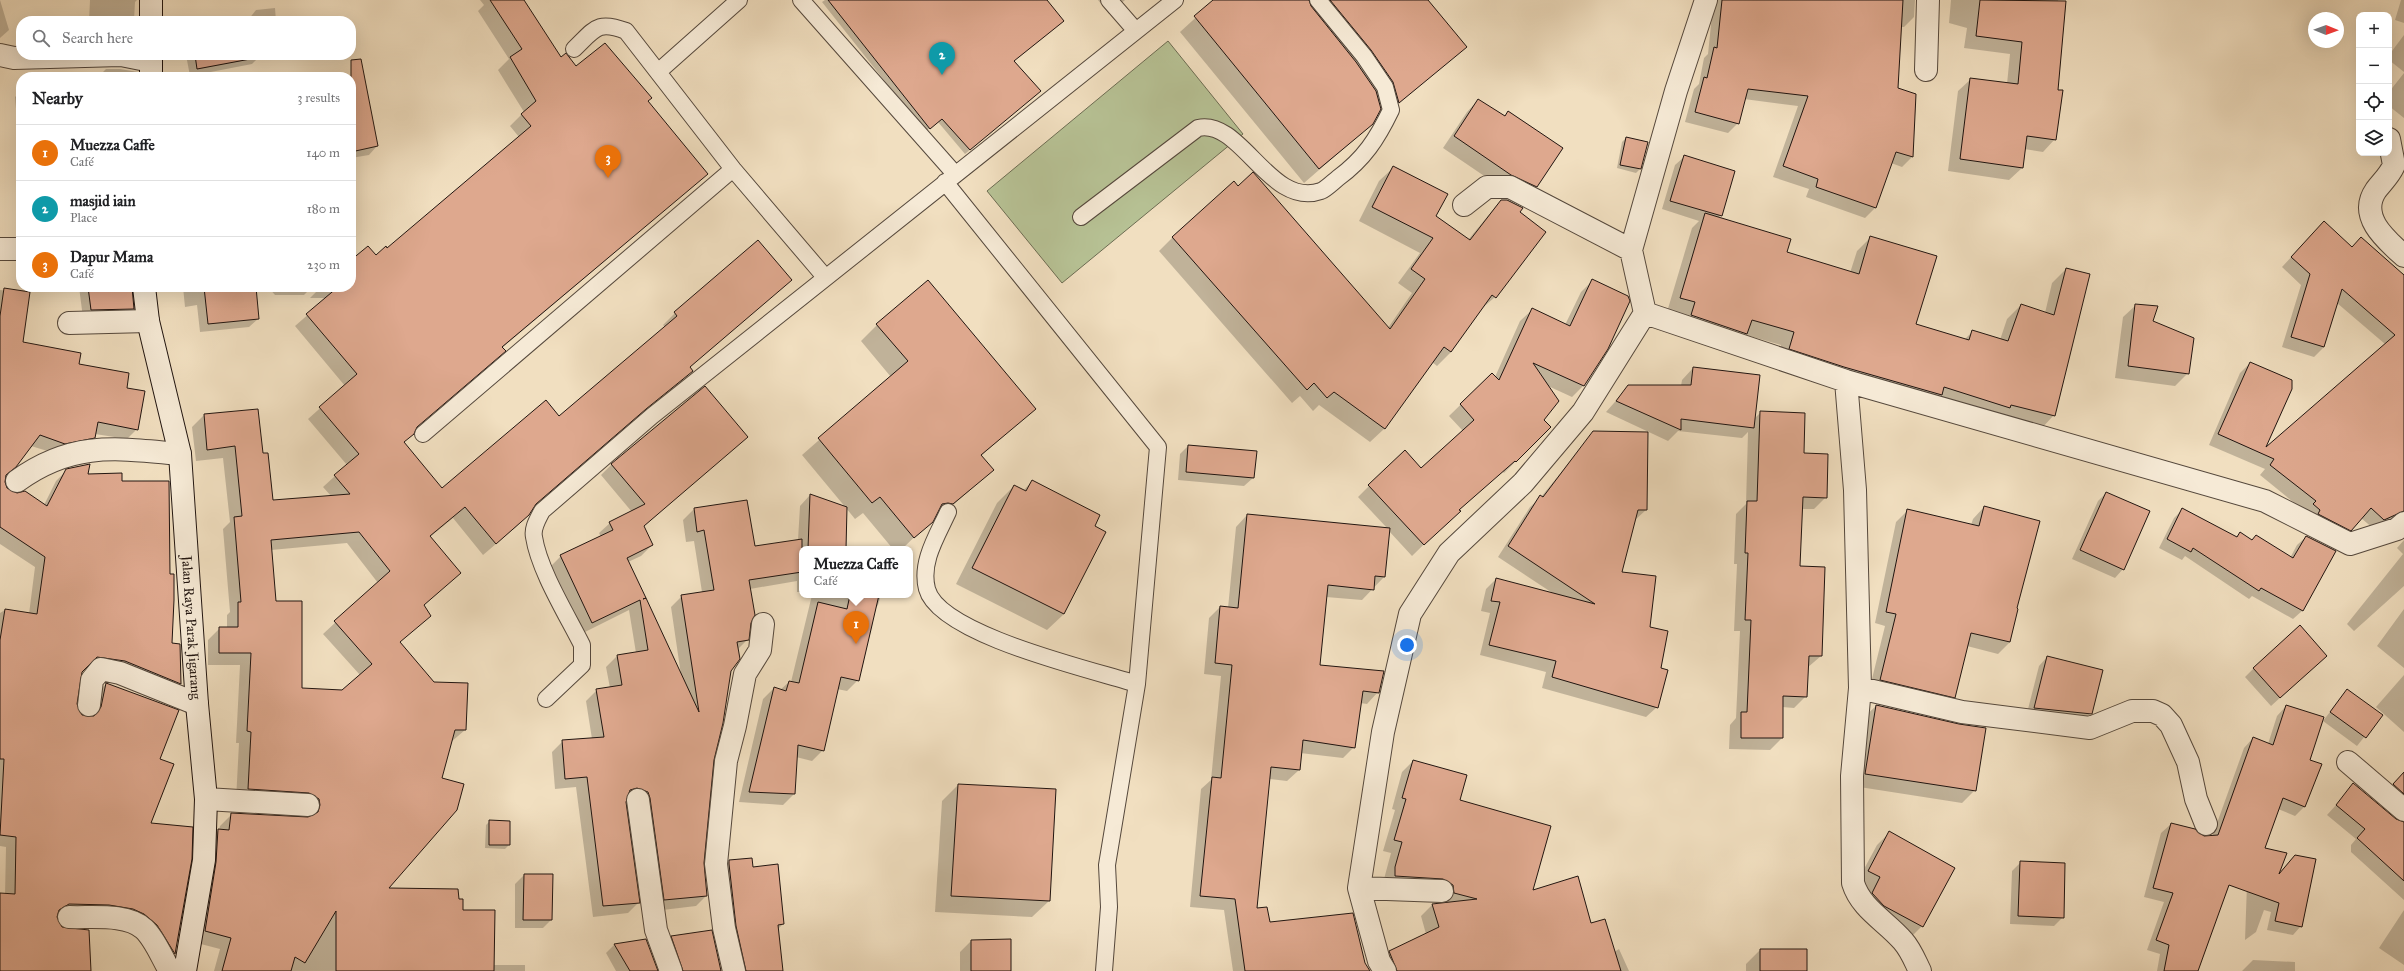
<!DOCTYPE html>
<html lang="en">
<head>
<meta charset="utf-8">
<style>
	:root { --surface:#fff; --page:#f6f6f6; --text:#202124; --muted:#757577; --line:#e0e0e0; --accent:#8f2418 }
	body { margin:0; font-family:"IM FELL Great Primer",serif; background:var(--page); color:var(--text) }
	.controls { position:absolute; right:12px; top:12px; display:grid; overflow:hidden; border-radius:8px; box-shadow:0 4px 16px #0002 }
	.controls button { width:36px; height:36px; display:grid; place-items:center; padding:0; border:0; border-bottom:1px solid var(--line); background:var(--surface); color:var(--text); font:20px sans-serif }
	.compass { position:absolute; left:2308px; top:12px; width:36px; height:36px; border-radius:50%; background:var(--surface); box-shadow:0 4px 16px #0002; rotate:91deg }
	.you { position:absolute; left:1407px; top:645px; width:14px; height:14px; margin:-10px; border:3px solid #fff; border-radius:50%; background:#1a73e8; box-shadow:0 0 0 6px #1a73e833 }
	.badge { display:grid; place-items:center; width:26px; height:26px; border-radius:50%; background:var(--accent); color:#fff; font-size:13px; font-weight:700 }
	.pin { position:absolute; translate:-50% -33px; filter:drop-shadow(0 1px 2px #0008) }
	.pin::after { content:''; position:absolute; top:21px; width:14px; height:12px; background:inherit; clip-path:polygon(0 0,100% 0,50% 100%) }
	.popup { position:absolute; left:799px; top:546px; width:114px; height:52px; box-sizing:border-box; display:grid; place-content:center; border-radius:8px; background:var(--surface); filter:drop-shadow(0 1px 3px #0005); font-size:13px; white-space:nowrap; color:var(--muted) }
	.popup b { font-size:15px; color:var(--text) }
	.popup::after { content:''; position:absolute; left:50%; top:100%; margin-left:-8px; border:8px solid transparent; border-top-color:var(--surface) }
	.list { margin:0; padding:0; list-style:none }
	h2 { display:flex; justify-content:space-between; align-items:center; height:52px; margin:0; padding:0 16px; font-size:17px }
	h2 small { font-size:13px; font-weight:400; color:var(--muted) }
	.list li { display:grid; grid-template-columns:26px 1fr auto; gap:12px; align-items:center; box-sizing:border-box; height:56px; padding:0 16px; border-top:1px solid var(--line) }
	.list b { display:block; font-size:15px; white-space:nowrap }
	.list p { margin:0; font-size:13px; white-space:nowrap; color:var(--muted) }
	.list em { font-size:13px; font-style:normal; color:var(--muted) }
	.icon { flex:none; width:22px; height:22px; fill:none; stroke:currentColor; stroke-width:2; stroke-linecap:round; stroke-linejoin:round }
	.map { position:relative; flex:none; width:2404px; height:971px; overflow:hidden }
	.search { position:absolute; background:var(--surface); box-shadow:0 4px 16px #0002; left:16px; top:16px; width:340px; height:44px; display:flex; align-items:center; gap:10px; box-sizing:border-box; padding:0 14px; border-radius:16px; color:var(--muted); font-size:15px }
	.panel { position:absolute; background:var(--surface); box-shadow:0 4px 16px #0002; left:16px; top:72px; width:340px; height:220px; border-radius:16px }
	.map>svg:first-child { display:block }
	.green { fill:#b7c295; stroke:#6c6c52 }
	.shadow { fill:#0003; fill-rule:evenodd }
	.building { fill:#dea88e; stroke:#211510; fill-rule:evenodd }
	.lines { fill:none; stroke-linecap:round; stroke-linejoin:round }
	.lane-casing { stroke:#55483c; stroke-width:18 }
	.street-casing { stroke:#55483c; stroke-width:24 }
	.secondary-casing { stroke:#211510; stroke-width:24 }
	.lane { stroke:#f6ead6; stroke-width:16 }
	.street { stroke:#f6ead6; stroke-width:22 }
	.secondary { stroke:#f6ead6; stroke-width:22 }
	.labels { text-anchor:middle; stroke-width:3; stroke-linejoin:round; paint-order:stroke }
	.street-label { font-size:14px; fill:#211510; stroke:#f6ead6 }
</style>
</head>
<body>
<div class="map">
<svg width="2404" height="971" viewBox="0 0 2404 971">
	<rect width="100%" height="100%" fill="#f1dfc0"/>
	<filter id="stains"><feTurbulence type="fractalNoise" baseFrequency=".005" numOctaves="4"/><feColorMatrix values="0 0 0 0 .2 0 0 0 0 .09 0 0 0 0 .02 0 0 0 .5 -.17"/></filter>
	<radialGradient id="worn" r=".72"><stop offset=".6" stop-color="#630" stop-opacity="0"/><stop offset="1" stop-color="#630" stop-opacity=".3"/></radialGradient>
	<path class="green" d="M1168 41 1243 134 1062 283 987 191Z"/>
	<path class="shadow" d="M0 0 9 30 0 38Z
		M90 0H137L135 2 134 21H89Z
		M480 0H523L561 59 647 101 707 174 502 348 504 351 492 363 415 429 403 443 442 489 559 417 665 327 663 325 675 313 790 280 689 368 692 371 680 383 533 507 516 527 483 555 453 518 430 537 460 573 423 606 430 615 399 643 465 730 451 742 387 889 458 900 493 965H525V971H214L220 949 193 942 206 842 219 830 220 826 232 814 309 818 307 811 236 800 239 743H236L240 665H208V640L220 628H227V615L230 612 223 529 230 522 223 458 196 461 192 427 204 415 262 454 272 501 331 496 323 487 347 465 308 419 345 386 295 326 327 298H310L321 287H351V262L376 256 387 249 519 137 510 126 524 112 498 70 509 59 478 11 484 5ZM347 543 378 583 323 634 360 675 342 691 301 689 275 602 271 550Z
		M825 0H1046L1014 61 1040 91 965 154 938 122 925 132 822 2Z
		M1098 0H1125L1109 14Z
		M1215 0H1427L1465 46 1384 116 1380 103 1378 104 1372 124 1304 183 1180 32Z
		M1718 0H1915L1914 17 1904 27H1901L1897 89 1915 95 1912 157 1902 167 1891 163 1875 208 1865 218 1806 197 1809 189 1773 177 1798 106 1744 99 1738 123 1728 133 1685 122 1694 89 1699 84 1704 58 1708 54 1713 5Z
		M1951 0H2058L2055 139 2043 152 2024 149 2022 168 2009 180 1948 171 1958 91 1971 79 2007 84 2010 54 1964 48 1967 28 1949 23Z
		M2401 0H2404V23L2395 20Z
		M275 8 276 21H242L248 20 256 10Z
		M2404 35V72L2389 60V55Z
		M186 55H259L260 56 252 64 190 76Z
		M106 69H120L138 72V77H98Z
		M2404 73V118L2389 106V92Z
		M21 91V167L15 97Z
		M1478 100 1504 117 1508 112 1536 186 1525 198 1499 186 1443 148 1467 112Z
		M351 101 377 146 369 155 351 158Z
		M1626 138 1640 169 1636 173 1617 168 1622 142Z
		M1684 157 1734 172 1719 218 1786 252 1850 273 1857 251 1871 237 1915 325 1964 340 1973 331 2000 340 2007 319 2021 305 2045 313 2052 283 2066 269 2054 415 2041 429 1776 362 1781 345 1667 312 1692 228 1699 221 1662 209 1675 165Z
		M1393 168 1435 217 1468 240 1501 200 1545 232 1495 297 1480 310 1451 352 1437 366 1432 362 1384 429 1370 442 1319 405 1313 411 1300 396 1292 403 1159 251 1173 237 1388 328 1412 293 1398 283 1420 253 1359 221 1379 181Z
		M21 172V194L18 175Z
		M2314 232 2404 274V525L2374 529 2361 518 2340 540 2260 475 2265 469 2209 445 2240 373 2250 363 2264 451 2385 344 2337 303 2324 347 2314 357 2282 347 2301 285 2282 267Z
		M1592 281 1607 348 1583 386 1572 397 1548 386 1543 420 1550 427 1504 473 1502 471 1459 510 1412 556 1388 530 1384 577 1362 600 1326 597 1319 666 1378 692 1367 704 1360 703 1354 747 1343 758 1300 753 1299 770 1287 781 1269 779 1256 909 1269 923 1364 963 1370 971H1233L1224 910 1190 907 1201 789 1211 780 1221 676 1204 674 1209 618 1220 607 1228 608 1236 527 1247 515 1387 528 1358 497 1369 486 1421 469 1463 431 1449 416 1492 374 1495 377 1520 321 1532 310 1565 325 1581 292Z
		M79 287H132L133 308 124 317 83 318Z
		M183 287H255L258 319 249 327 200 332 197 305 185 307Z
		M268 287H312L304 295H275Z
		M0 290 29 293 22 343 78 365 126 389 137 429 127 439 95 434 94 437 83 448 54 453 31 446 5 477 4 482 10 493 44 505 56 481 67 470 121 482 171 644 179 645 180 684 170 694 114 671 86 667 81 672 76 704 81 716 92 717 96 694 106 684 159 759 150 824 171 923 134 924 98 915 55 916 90 971H0V894L5 895 6 847 0 846V613L5 610 29 614 35 567 0 544Z
		M2136 305 2188 373 2175 386 2115 378 2123 317Z
		M877 325 1034 409 981 456 993 470 936 520 933 519 902 549H893L863 513 855 519 846 508 845 549H802V592H797V581L750 589 748 639 737 650 731 671 713 760 703 863 706 896 696 906 654 911 637 803 626 798 625 802 639 902 628 913 593 917 576 787 555 789 552 752 563 741 592 739 586 701 597 690 610 688 606 667 617 656 636 653 629 610 581 634 550 567 561 556 601 537 599 533 610 523 632 512 601 475 612 464 747 437 643 527 652 545 641 556 628 562 681 675 671 607 682 596 702 592 694 541 686 542 683 520 694 509 754 548 798 540 800 506 810 495 846 508 802 455 891 377 861 341Z
		M1693 368 1754 419 1761 412 1802 454 1826 497 1814 509H1801L1799 567 1824 568 1821 656 1807 668 1806 696 1794 708 1782 707V738L1770 750 1729 749 1730 725 1736 718 1740 631H1734L1737 564H1734L1736 514 1746 504 1748 432 1742 438 1678 431 1668 441 1606 412 1629 386H1681L1682 380Z
		M1594 432 1646 510 1635 520 1620 573 1649 628 1660 668 1657 707 1646 717 1542 688 1546 672 1480 655 1490 613 1481 611 1486 589 1496 579 1554 594 1498 557 1530 507 1541 497Z
		M1188 446 1253 478 1244 486 1178 480 1180 454Z
		M1032 481 1093 527 1105 533 1064 614 1047 630 956 584 997 503 1014 486 1023 491Z
		M2106 493 2123 569 2115 578 2072 559 2098 501Z
		M1984 507 2017 610 2010 642 1998 654 1967 646 1955 697 1943 709 1869 691 1885 626 1875 623 1896 522 1908 510 1971 525 1973 519Z
		M2183 509 2236 537 2240 533 2251 541 2256 536 2290 558 2297 545 2306 537 2335 551 2302 611 2293 619 2252 596 2249 599 2185 556 2182 560 2159 548 2174 518Z
		M2404 540V586L2354 631 2347 624 2403 554 2397 548Z
		M812 595H881L878 605 875 609 858 680 847 691 837 689 823 750 812 761 796 757 794 794 783 805 739 802 763 699 774 688 780 690 789 682H791Z
		M2404 609V668L2377 646Z
		M2326 656 2271 706 2245 677 2254 668Z
		M2047 657 2091 713 2082 722 2026 717 2039 666Z
		M2404 675V732L2376 707Z
		M2347 690 2381 716 2357 746 2323 721Z
		M1876 706 1959 725 1975 790 1962 803 1853 786 1863 718Z
		M2286 706 2309 760 2305 806 2295 816 2278 809 2259 848 2279 874 2295 856 2301 926 2293 935 2267 930 2271 912 2264 910 2256 932 2245 940 2248 856 2234 848 2197 971H2157L2160 954 2147 950 2164 902 2144 897 2161 833 2171 824 2204 837H2212L2244 748 2253 738 2268 744 2277 716Z
		M1413 761 1458 801 1531 891 1591 925 1614 952 1619 949 1629 971H1382L1378 963 1390 952 1426 934 1421 916 1432 905 1443 904 1442 896 1384 879 1391 853 1383 851 1395 810 1392 809 1402 772Z
		M2404 772V814L2384 795Z
		M958 785 1049 901 1032 917 935 912 942 801Z
		M2354 785 2395 820 2404 823V900L2351 852V845L2356 839 2327 815Z
		M490 821 509 845 505 849 485 848 486 825Z
		M1890 832 1954 868 1922 926 1909 939 1856 884 1877 845Z
		M729 861 752 868 783 924 778 929 782 971H732L718 873Z
		M2021 862 2063 917 2054 926 2010 924 2012 871Z
		M524 875H552L551 920 543 928H515V884Z
		M2404 910V965L2379 948Z
		M672 937 720 971H672L663 945Z
		M1010 940V971H960V952L971 941Z
		M645 941 657 971H616L606 953 614 945Z
		M1760 950 1806 971H1746V964Z
		M2253 960 2295 962V971H2242Z"/>
	<path class="building" d="M490 0H524L561 57 566 53 576 66 605 43 652 98 648 101 708 174 502 347 506 351 417 427 414 434 404 442 442 488 546 400 559 416 677 316 674 312 758 240 792 280 690 367 693 371 646 409 536 504 529 515 496 544 465 507 430 536 461 573 424 605 431 616 400 642 434 682 468 683 466 730H455L442 778 464 784 457 810 389 888 458 889 459 899H463V910H495L494 971H336V911L305 963 295 957 291 971H222L231 938 205 931 216 862 218 829 229 830 231 813 308 817 318 812 320 805 319 799 309 793 248 789 251 732 247 731 251 653H219V627H238V602H241L234 517 242 516 235 446 207 450 204 414 258 409 263 453H268L273 500 350 494 334 475 359 454 319 407 357 374 306 314 338 287H351V260L368 246 376 255 386 246 387 248 531 126 521 114 536 101 510 57 522 49ZM359 532 390 571 334 621 372 664 342 690 302 688V601H276L271 540Z
		M828 0H1047L1064 21 1014 61 1041 91 970 150 942 119 930 129Z
		M1213 0H1309L1311 6 1356 62 1376 91 1381 109 1373 124 1319 169 1194 16Z
		M1330 0H1428L1467 47 1399 103 1393 82 1371 50Z
		M1722 0H1903L1898 88 1916 94 1913 157 1896 152 1876 208 1816 187 1818 179 1783 166 1808 96 1748 89 1739 124 1695 112 1704 77 1707 78 1714 47 1717 48Z
		M1980 0 2066 1 2058 90H2063L2056 140 2027 136 2023 168 1960 159 1970 78 2018 84 2022 42 1976 36Z
		M195 55H260L261 57 197 69Z
		M361 59 378 146 351 152V60Z
		M1478 99 1505 116 1508 111 1563 148 1537 187 1511 175 1454 136Z
		M1626 137 1648 142 1641 169 1620 165Z
		M1684 155 1735 171 1722 216 1670 201Z
		M1393 166 1448 194 1436 216 1470 240 1501 200H1507L1523 208 1520 212 1546 232 1496 298 1492 295 1451 352 1444 347 1385 429 1334 392 1327 398 1314 383 1307 390 1172 237 1234 181 1238 186 1253 172 1390 329 1425 279 1411 269 1433 238 1372 207Z
		M1705 213 1791 239 1787 252 1859 274 1870 236 1937 256 1916 324 1969 340 1972 330 2008 341 2021 304 2054 315 2066 268 2090 274 2055 416 2011 405 2010 408 1944 387 1942 395 1844 367 1789 349 1794 332 1752 320 1747 334 1691 315 1695 302 1680 298Z
		M2324 221 2352 247 2361 237 2404 275V511L2384 520 2371 508 2351 531 2318 514 2320 510 2313 504 2316 501 2270 465 2274 459 2218 434 2250 362 2292 380V389L2266 447 2395 335 2342 289 2324 347 2291 337 2310 274 2291 257Z
		M1592 279 1628 296 1630 301 1608 349 1584 386 1533 363 1559 401 1544 420 1551 427 1516 462 1515 461 1459 510 1461 511 1424 545 1368 485 1405 450 1421 468 1474 420 1460 404 1492 373 1499 380 1532 308 1570 326Z
		M928 280 1036 409 981 455 994 470 953 504 948 503 942 504 933 522 914 538 880 497 872 503 818 438 908 361 876 324Z
		M88 287H132L134 309 91 310Z
		M204 287H256L259 319 208 324Z
		M4 288 30 292 23 342 81 353 79 364 129 373 127 388 145 391 138 430 98 422 95 438 65 444 40 435 16 467 6 475 5 482 7 488 17 493 25 491 47 506 66 469 90 464 88 474 122 473V481H169L170 574H174V600L172 643 180 644 181 684 125 661 97 657 82 672 77 704 82 715 94 716 101 707 106 683 179 710 160 759 174 764 151 823 193 827 192 859 175 954 157 925 144 914 133 909 109 905 69 904 59 910 57 917 62 927 89 930 91 971H0V893L15 894 16 837 0 835 4 759H0V640L5 609 37 614 45 557 0 527V316Z
		M2135 304 2158 306 2153 321 2194 338 2189 374 2128 366Z
		M1693 367 1760 375 1754 428 1681 419V430L1616 401 1628 385H1691Z
		M705 386 748 437 644 526 653 545 627 558 646 598 643 599 646 598 699 712 681 595 714 590 704 530 697 532 694 508 747 500 755 546 802 539V572L749 580 755 615 751 623 749 640 737 642 740 659 731 671 723 723 714 760 704 863 707 896 664 900 650 798 648 792 637 788 630 790 626 802 640 903 603 906 587 777 565 779 562 740 604 737 596 689 622 685 617 655 648 650 640 600 592 623 560 555 613 530 609 522 645 504 611 464Z
		M1760 411 1805 413 1804 453 1828 454 1827 498 1803 497 1800 566 1825 567 1822 656H1809L1807 697 1783 696V738H1741V712H1747L1751 620H1745L1748 553H1745L1747 501H1757Z
		M1593 431 1648 432 1647 510H1638L1622 572 1656 576 1650 627 1668 631 1661 668 1668 670 1658 708 1552 677 1556 661 1489 645 1500 602 1491 601 1496 578 1595 604 1508 546 1540 495 1543 497Z
		M1188 445 1257 451 1254 478 1186 472Z
		M1032 480 1100 515 1095 526 1106 532 1064 614 972 568 1014 485 1026 491Z
		M2106 492 2150 511 2124 570 2080 550Z
		M810 494 847 507 846 549H808Z
		M1984 506 2040 521 2017 608 2018 609 2010 642 1971 633 1955 698 1880 680 1896 614 1886 612 1907 509 1979 526Z
		M2182 508 2237 537 2240 532 2252 540 2256 535 2293 558 2306 536 2336 551 2303 611 2261 588 2259 591 2193 548 2191 552 2167 539Z
		M1247 514 1390 528 1385 577 1375 576 1374 590 1328 585 1320 665 1384 671 1379 693 1363 691 1355 748 1303 740 1300 770 1271 767 1257 908 1267 907 1270 922 1353 913 1365 963 1370 971H1245L1235 899 1200 896 1212 777 1221 778 1232 665 1215 663 1220 606 1238 608Z
		M850 595H879L859 681 841 677 824 751 798 745 795 794 749 792 774 687 786 691 789 681 799 683 818 602 847 609Z
		M2300 625 2327 656 2280 698 2253 668Z
		M2047 656 2103 670 2092 714 2034 708Z
		M2347 689 2383 715 2366 738 2330 712Z
		M1876 705 1959 724 1986 728 1976 791 1865 774Z
		M2286 705 2324 717 2310 760 2322 764 2305 807 2283 798 2265 848 2287 853 2279 874 2295 855 2316 859 2302 927 2275 921 2279 903 2229 885 2198 971H2164L2169 945 2156 940 2173 893 2153 888 2171 823 2195 829 2204 836 2218 835 2253 737 2273 745Z
		M1413 760 1467 775 1460 800 1551 826 1533 890 1578 876 1591 923 1605 919 1621 971H1397L1389 951 1439 927 1432 904 1477 899 1454 893 1453 885 1443 879 1395 876V867L1402 842 1394 840 1406 799 1402 798Z
		M2404 772V794L2393 784Z
		M2353 783 2396 819 2404 822V881L2357 838 2365 829 2336 805Z
		M958 784 1056 789 1050 901 951 896Z
		M489 820 510 821V845H489Z
		M1889 831 1955 868 1923 927 1884 906 1872 893 1880 877 1868 871Z
		M752 858 753 867 778 864 784 924 778 925 783 971H746L736 926 729 864V860Z
		M2020 861 2065 863 2064 918 2018 916Z
		M524 874H553L552 920H523Z
		M712 930 721 971H683L671 936Z
		M646 939 658 971H630L614 944Z
		M1011 939V971H971V940Z
		M1760 949H1807V971H1760Z"/>
	<g class="lines">
		<g class="lane-casing">
			<path id="lane" d="M801 0 955 174
				M1109 0 1136 31
				M574 49C595 29 597 20 626 31L733 169 825 277
				M658 72 739 0
				M945 182 1158 447 1137 684 1107 865 1109 907 1104 971
				M1081 217 1198 128C1241 118 1270 209 1321 191 1326 189 1333 182 1338 178 1364 159 1377 139 1391 110L1385 87 1364 56 1318 0
				M423 434 733 169
				M948 512C937 536 920 562 927 589 939 635 1093 670 1137 684
				M546 699 582 665V645C567 615 539 570 534 537 532 528 538 519 542 511L652 416 1175 0"/>
		</g>
		<g class="street-casing">
			<path id="street" d="M0 55 14 58 120 55
				M121 55 151 61
				M1926 70 1928 0
				M2389 139 2394 165C2390 175 2382 182 2376 190 2358 216 2385 239 2404 256
				M1464 205 1487 187H1510L1631 250
				M0 249H21
				M1645 313 1846 381 2265 501 2350 544 2397 529 2404 523
				M69 323 148 321
				M1846 381 1855 490 1860 688 1852 776 1853 883C1861 909 1886 921 1903 941 1911 950 1915 961 1920 971
				M17 481C72 441 116 448 180 454
				M1860 688 1962 712 2090 728 2132 711H2153L2162 715 2171 725 2188 762 2196 799 2206 824
				M89 705 92 680 101 669 120 673 197 704
				M2348 762 2404 810
				M206 799 308 805
				M638 800 656 930 671 971
				M1359 888 1442 891
				M69 917C91 918 127 913 144 929 155 939 162 958 170 971
				M734 971 724 928 716 864 726 761 735 726 745 674 760 650 763 624
				M1385 971 1379 961 1359 888 1383 732 1410 614 1449 553 1523 483 1583 412 1645 313 1631 250 1676 91 1706 0"/>
		</g>
		<g class="secondary-casing">
			<g id="secondary">
				<path d="M151 21V0"/>
				<path d="M151 77V55"/>
				<path id="s1" d="M144 287 148 321 180 454 197 704 206 799 204 860 185 971"/>
			</g>
		</g>
		<use href="#lane" class="lane"/>
		<use href="#street" class="street"/>
		<use href="#secondary" class="secondary"/>
	</g>
	<g class="labels">
		<g class="street-label">
			<text dy="5" stroke="none"><textPath href="#s1" startOffset="345">Jalan Raya Parak Jigarang</textPath></text>
		</g>
	</g>
	<rect width="100%" height="100%" filter="url(#stains)"/>
	<rect width="100%" height="100%" fill="url(#worn)"/>
</svg>
<div class="controls">
<button>+</button>
<button>−</button>
<button><svg class="icon" aria-label="locate" viewBox="0 0 24 24"><circle cx="12" cy="12" r="6"/><path d="M12 2v4M12 18v4M2 12h4M18 12h4"/></svg></button>
<button><svg class="icon" aria-label="layers" viewBox="0 0 24 24"><path d="M12 4l9 5-9 5-9-5zM3 14l9 5 9-5"/></svg></button>
</div>
<svg class="compass" viewBox="-18 -18 36 36"><path d="M0-13l5 13h-10z" fill="#e53935"/><path d="M0 13l5-13h-10z" fill="#757577"/></svg>
<div class="you"></div>
<div class="pin badge" style="left:856px;top:644px;background:#e8710a">1</div>
<div class="popup"><b>Muezza Caffe</b>Café</div>
<div class="pin badge" style="left:942px;top:75px;background:#0f9aa8">2</div>
<div class="pin badge" style="left:608px;top:178px;background:#e8710a">3</div>
<div class="search"><svg class="icon" aria-label="search" viewBox="0 0 24 24"><circle cx="10" cy="10" r="6"/><path d="M15 15l6 6"/></svg>Search here</div>
<section class="panel">
<h2>Nearby<small>3 results</small></h2>
<ul class="list">
<li><span class="badge" style="background:#e8710a">1</span><div><b>Muezza Caffe</b><p>Café</p></div><em>140 m</em></li>
<li><span class="badge" style="background:#0f9aa8">2</span><div><b>masjid iain</b><p>Place</p></div><em>180 m</em></li>
<li><span class="badge" style="background:#e8710a">3</span><div><b>Dapur Mama</b><p>Café</p></div><em>230 m</em></li>
</ul>
</section>
</div>
</body>
</html>
